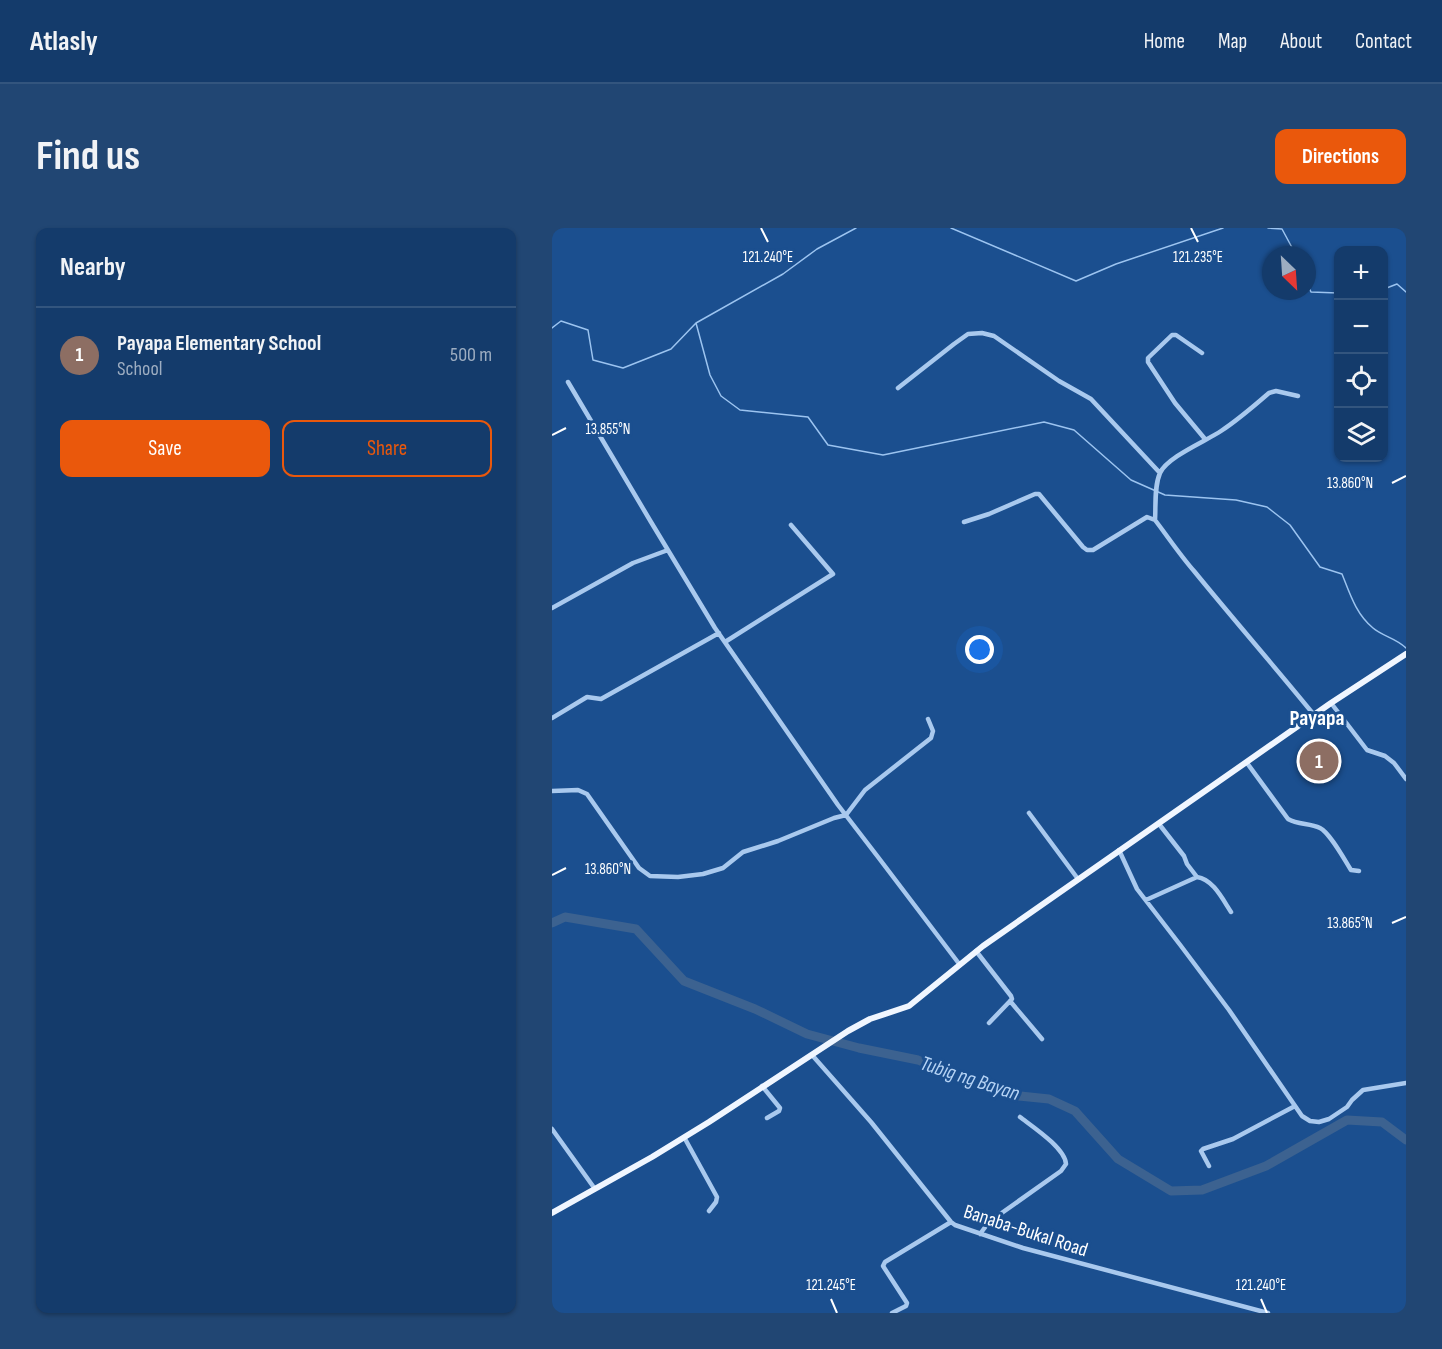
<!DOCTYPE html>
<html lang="en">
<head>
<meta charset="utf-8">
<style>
	:root { --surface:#143b6b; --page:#214673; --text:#f1f3f6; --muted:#9dadc1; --line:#33557e; --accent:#ea580c }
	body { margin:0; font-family:"Sofia Sans Condensed",sans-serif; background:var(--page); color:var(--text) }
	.controls { position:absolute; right:18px; top:18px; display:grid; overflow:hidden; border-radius:12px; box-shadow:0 2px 4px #0004 }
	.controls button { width:54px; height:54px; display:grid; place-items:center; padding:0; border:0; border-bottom:2px solid var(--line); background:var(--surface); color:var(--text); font:30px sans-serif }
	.compass { position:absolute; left:710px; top:18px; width:54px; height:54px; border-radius:50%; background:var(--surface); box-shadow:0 2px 4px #0004; rotate:155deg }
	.you { position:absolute; left:428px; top:422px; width:21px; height:21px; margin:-15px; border:4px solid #fff; border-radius:50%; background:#1a73e8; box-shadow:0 0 0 9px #1a73e833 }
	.badge { display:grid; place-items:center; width:39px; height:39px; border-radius:50%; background:var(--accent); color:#fff; font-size:20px; font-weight:700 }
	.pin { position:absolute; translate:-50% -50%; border:3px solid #fff; box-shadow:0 2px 6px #0006 }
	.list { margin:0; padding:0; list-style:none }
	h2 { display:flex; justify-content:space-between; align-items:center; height:78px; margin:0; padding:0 24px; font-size:26px }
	h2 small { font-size:20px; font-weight:400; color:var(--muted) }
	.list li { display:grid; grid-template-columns:39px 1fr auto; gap:18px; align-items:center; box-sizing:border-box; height:96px; padding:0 24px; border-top:2px solid var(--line) }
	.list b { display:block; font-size:22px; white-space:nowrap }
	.list p { margin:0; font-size:20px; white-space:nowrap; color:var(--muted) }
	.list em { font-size:20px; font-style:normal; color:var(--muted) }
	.actions { display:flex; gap:12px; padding:18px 24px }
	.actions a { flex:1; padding:14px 0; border:2px solid var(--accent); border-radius:12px; text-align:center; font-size:21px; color:var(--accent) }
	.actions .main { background:var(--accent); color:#fff }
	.icon { flex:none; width:33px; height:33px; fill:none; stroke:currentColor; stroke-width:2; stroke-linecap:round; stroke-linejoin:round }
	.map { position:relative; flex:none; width:854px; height:1085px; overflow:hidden; border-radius:12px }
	header { display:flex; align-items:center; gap:36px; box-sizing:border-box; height:84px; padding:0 30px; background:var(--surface); border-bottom:2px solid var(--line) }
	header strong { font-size:28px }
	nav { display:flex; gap:33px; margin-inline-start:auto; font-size:21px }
	.intro { display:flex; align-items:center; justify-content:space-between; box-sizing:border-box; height:144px; padding:0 36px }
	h1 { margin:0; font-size:42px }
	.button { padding:15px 27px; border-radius:12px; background:var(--accent); color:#fff; font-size:21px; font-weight:700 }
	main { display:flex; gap:36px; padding:0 36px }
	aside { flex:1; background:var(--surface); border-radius:12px; box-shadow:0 2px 4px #0004 }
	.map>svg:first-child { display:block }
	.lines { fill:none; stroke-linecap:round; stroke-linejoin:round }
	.stream { stroke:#9cc4f0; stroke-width:1.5 }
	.river { stroke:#3c6290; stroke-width:9 }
	.minor { stroke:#a9c9ee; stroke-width:4.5 }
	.major { stroke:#f0f6ff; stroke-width:6 }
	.ticks { fill:none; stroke:#fff; stroke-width:2 }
	.labels { text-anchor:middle; stroke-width:6; stroke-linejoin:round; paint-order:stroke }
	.street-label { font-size:20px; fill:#fff; stroke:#1b4f8f }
	.water-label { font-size:21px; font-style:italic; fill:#b5d3f5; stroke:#1b4f8f }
	.quarter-label { font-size:22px; font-weight:bold; fill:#fff; stroke:#1b4f8f }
	.ticks-label { font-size:15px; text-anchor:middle; fill:#fff; stroke:#1b4f8f; stroke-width:6; stroke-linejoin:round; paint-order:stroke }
</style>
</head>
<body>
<header>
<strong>Atlasly</strong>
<nav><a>Home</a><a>Map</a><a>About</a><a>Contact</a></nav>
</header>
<div class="intro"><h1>Find us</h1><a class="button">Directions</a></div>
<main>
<aside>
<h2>Nearby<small></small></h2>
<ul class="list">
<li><span class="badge" style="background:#8d6e63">1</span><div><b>Payapa Elementary School</b><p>School</p></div><em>500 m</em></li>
</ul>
<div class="actions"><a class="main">Save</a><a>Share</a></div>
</aside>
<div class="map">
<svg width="854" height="1085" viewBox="0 0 854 1085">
	<rect width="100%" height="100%" fill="#1b4f8f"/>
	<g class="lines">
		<path class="stream" d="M399 0 524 53 564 36 671 0
			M716 0 730 1 744 27
			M755 55 759 64 786 65
			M832 61 845 56 854 64
			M144 95 158 147 169 168 188 182 256 189 276 217 331 227 492 194 522 202 579 252 613 267 684 272 715 279 738 297 768 339 790 346C798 366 804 386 821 400 830 408 844 410 854 420
			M0 100 9 93 36 102 41 132 71 140 119 121 144 95 231 46 265 21 304 0"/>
		<path class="river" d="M0 695 13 689 84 701 132 753 203 781 255 806 307 820 366 832 414 853 458 867 497 871 523 883 566 931 619 963 650 962 714 938 795 892 830 894 854 912"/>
		<path class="minor" d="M650 125 624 107H620L596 130V134L623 175 653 211
			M16 154 99 294 163 400 286 577 326 629 408 737
			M346 160 402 116 416 106 430 105 442 108 507 153 539 171 608 245
			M603 292C604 277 602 259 608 245 615 229 654 213 669 203 686 192 702 178 717 165L724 163 746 168
			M412 294 437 286 483 266H487L531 319 535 322H541L595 289 603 292C616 309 628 327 642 343 682 392 723 439 763 488
			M0 380 81 335 116 322
			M173 414 281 346 239 297
			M779 475 815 522 833 528 842 535 854 551
			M0 490 35 469 49 471 167 405
			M695 535 736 591C746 597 758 595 768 600 778 605 792 631 799 642L807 643
			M0 563 26 562 35 566 87 640 98 648 126 649 151 646 171 640 191 624 226 613 282 590 294 587 313 562 379 510 381 503 376 491
			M477 585 526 651
			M607 596 632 628 635 636 645 649
			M567 622 585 661 629 718 677 782 750 888 758 893 767 894 777 891 795 879 800 872 811 862 854 855
			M594 672 645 649C661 651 671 672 679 684
			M424 723 459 768 460 771 437 795
			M458 773 490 811
			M260 827 319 894 399 994 403 997 471 1020 716 1085
			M210 858 228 880 227 883 215 890
			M0 901 43 961
			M132 909 165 969 164 974 157 983
			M657 938 649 923 651 921 681 911 743 878
			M428 1006 437 994 509 943 514 936C513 920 481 899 468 889
			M340 1085 354 1078 355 1075 331 1038 333 1034 399 994"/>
		<path class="major" d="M0 985 100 929 157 894 296 803 318 791 357 778 431 718 779 475 854 426"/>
	</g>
	<path class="ticks" d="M209 0 216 14M639 0 646 14M0 207 14 200M840 255 854 248M0 647 14 640M840 695 854 689M279 1071 285 1085M709 1071 715 1085"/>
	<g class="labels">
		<g class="street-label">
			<text transform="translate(474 1002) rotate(18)" y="7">Banaba-Bukal Road</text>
		</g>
		<g class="water-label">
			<text transform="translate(418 850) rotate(18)" y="7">Tubig ng Bayan</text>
		</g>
		<g class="quarter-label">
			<text x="765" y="497">Payapa</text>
		</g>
	</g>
	<g class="ticks-label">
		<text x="216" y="34">121.240°E</text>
		<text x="646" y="34">121.235°E</text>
		<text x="56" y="206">13.855°N</text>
		<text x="798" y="260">13.860°N</text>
		<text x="56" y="646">13.860°N</text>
		<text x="798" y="700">13.865°N</text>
		<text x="279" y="1062">121.245°E</text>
		<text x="709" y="1062">121.240°E</text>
	</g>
</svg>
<div class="controls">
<button>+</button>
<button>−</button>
<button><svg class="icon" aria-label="locate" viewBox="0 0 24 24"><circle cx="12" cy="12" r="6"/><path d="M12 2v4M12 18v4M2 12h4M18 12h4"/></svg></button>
<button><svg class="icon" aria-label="layers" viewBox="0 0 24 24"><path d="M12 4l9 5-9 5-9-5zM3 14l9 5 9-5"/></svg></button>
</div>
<svg class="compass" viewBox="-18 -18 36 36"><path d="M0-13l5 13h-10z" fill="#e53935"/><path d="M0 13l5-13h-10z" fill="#9dadc1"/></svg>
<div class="you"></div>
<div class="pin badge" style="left:767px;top:533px;background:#8d6e63">1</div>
</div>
</main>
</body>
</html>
